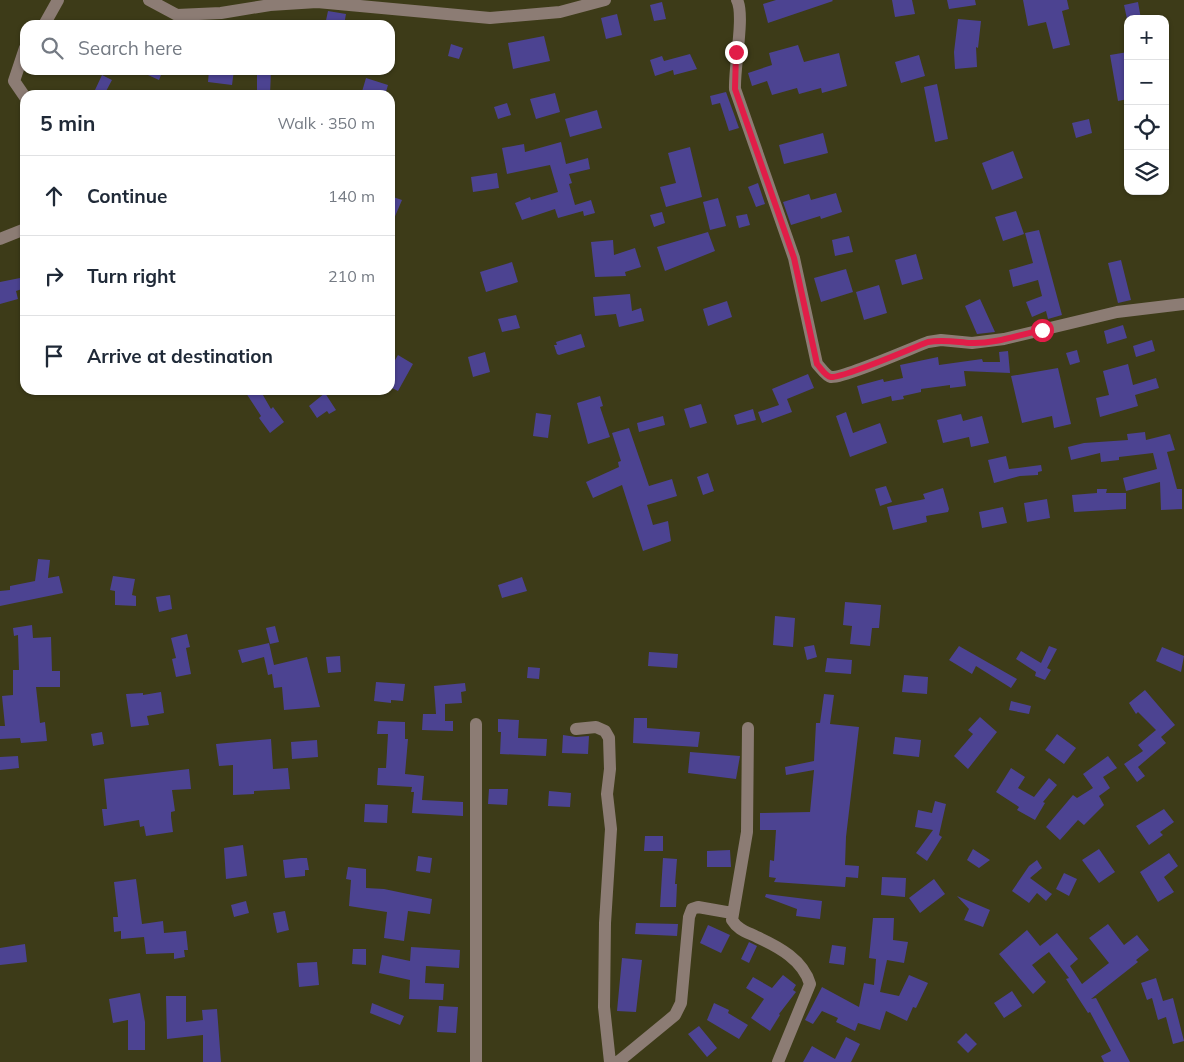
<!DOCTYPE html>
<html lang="en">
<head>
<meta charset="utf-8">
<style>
	:root { --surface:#fff; --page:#f2f2f3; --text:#1f2937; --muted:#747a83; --line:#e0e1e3 }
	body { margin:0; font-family:Mulish,sans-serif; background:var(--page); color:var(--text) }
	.controls { position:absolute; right:15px; top:15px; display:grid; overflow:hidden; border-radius:10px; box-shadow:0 1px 4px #0004 }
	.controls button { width:45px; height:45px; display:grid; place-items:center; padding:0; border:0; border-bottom:1px solid var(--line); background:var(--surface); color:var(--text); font:25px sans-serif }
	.stop { position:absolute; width:15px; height:15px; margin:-11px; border:4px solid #e11d48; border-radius:50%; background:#fff }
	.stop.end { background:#e11d48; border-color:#fff; box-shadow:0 1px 5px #0008 }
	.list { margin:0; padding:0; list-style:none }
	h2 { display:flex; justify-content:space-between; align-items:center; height:65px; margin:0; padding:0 20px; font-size:21px }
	h2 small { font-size:16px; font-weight:400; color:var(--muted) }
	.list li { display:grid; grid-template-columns:32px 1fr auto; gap:15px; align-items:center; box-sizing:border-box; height:80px; padding:0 20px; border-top:1px solid var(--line) }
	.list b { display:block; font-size:19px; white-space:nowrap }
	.list em { font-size:16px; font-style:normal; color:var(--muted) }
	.icon { flex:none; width:28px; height:28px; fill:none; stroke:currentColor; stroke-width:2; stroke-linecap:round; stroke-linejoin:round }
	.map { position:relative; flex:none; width:1184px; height:1062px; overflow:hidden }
	.search { position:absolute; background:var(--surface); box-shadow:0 1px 4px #0004; left:20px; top:20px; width:375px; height:55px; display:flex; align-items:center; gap:12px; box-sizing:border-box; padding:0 18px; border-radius:15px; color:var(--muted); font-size:19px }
	.panel { position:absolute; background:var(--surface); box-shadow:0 1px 4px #0004; left:20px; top:90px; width:375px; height:305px; border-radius:15px }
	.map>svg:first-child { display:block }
	.building { fill:#4c4391 }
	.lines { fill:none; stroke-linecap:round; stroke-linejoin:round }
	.minor { stroke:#8c7c74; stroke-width:12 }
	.route { stroke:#e11d48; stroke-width:6 }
</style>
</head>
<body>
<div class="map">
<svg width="1184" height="1062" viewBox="0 0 1184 1062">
	<rect width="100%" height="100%" fill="#3d3b18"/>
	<path class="building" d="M776 0H832L833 1 768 23 763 4Z
		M892 0H912L915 14 895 17Z
		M947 0H975L976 5 949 9Z
		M1023 0H1067L1069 9 1062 11 1070 45 1053 49 1046 22 1028 26Z
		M662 2 666 19 654 21 650 5Z
		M1138 2 1141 19H1127L1124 5Z
		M328 11 346 14 344 25H325Z
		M617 14 622 35 606 39 601 18Z
		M958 19 981 21 978 48 976 47 977 67 955 69 954 52Z
		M544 36 550 61 513 69 508 43Z
		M451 44 463 48 459 59 448 56Z
		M798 45 804 62 839 53 847 86 822 93 821 88 799 94 797 88 772 95 767 81 752 86 748 73 772 65 769 53Z
		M1128 52V99L1118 101 1110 55Z
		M690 54 697 69 674 75 673 70 655 76 650 60 662 56 664 61Z
		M919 55 925 76 901 83 895 62Z
		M137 70H163L159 80Z
		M209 70H234L232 85 208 82Z
		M257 70H271L270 95H257Z
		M102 75 112 80 104 95 95 90Z
		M366 78 388 85 385 95H361Z
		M937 84 948 139 935 142 924 87Z
		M726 92 739 128 729 131 720 103 712 105 710 96Z
		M555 93 560 112 536 119 530 99Z
		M507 103 511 115 498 119 494 107Z
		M597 110 602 128 570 137 565 119Z
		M1089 119 1092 133 1076 138 1072 123Z
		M823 133 828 153 784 164 779 145Z
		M561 142 566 164 588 158 590 169 569 174 572 183 569 184 575 205 591 200 595 213 584 216 583 211 558 218 555 209 522 220 515 203 530 197 531 200 558 192 550 165 507 174 502 148 524 144 525 152Z
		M690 147 702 197 666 207 660 187 676 183 668 153Z
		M1013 151 1023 178 992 190 982 163Z
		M497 173 499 188 473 192 471 177Z
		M758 183 765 204 756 207 748 187Z
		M836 193 842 212 821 219 820 216 791 225 783 202 809 194 811 200Z
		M390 196 402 200 390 228Z
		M718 198 726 226 710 230 703 202Z
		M1016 211 1024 234 1003 241 995 217Z
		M662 212 665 223 654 227 650 215Z
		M747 214 750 225 739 228 736 216Z
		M1039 230 1062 315 1048 319 1046 311 1032 317 1026 302 1042 296 1038 280 1013 287 1009 270 1033 263 1025 233Z
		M708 232 715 251 665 271 657 247Z
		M849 236 853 252 835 256 832 240Z
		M613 240 614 255 635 248 641 267 625 272 626 276 595 277 591 242Z
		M916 254 923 279 902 285 895 260Z
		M1121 260 1131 300 1118 303 1108 263Z
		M512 262 518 282 486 292 480 272Z
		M846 269 853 292 821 302 814 278Z
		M25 277V288L16 291 18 299 0 304V282Z
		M879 285 887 313 864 320 856 292Z
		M630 294 632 311 641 308 644 321 619 327 616 314 595 316 593 297Z
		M980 299 995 332 977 334 965 306Z
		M727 301 732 317 708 326 703 309Z
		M516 315 520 328 502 332 498 319Z
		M1123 325 1127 338 1107 344 1104 331Z
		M581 334 585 347 559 355 557 354 554 345H557L556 342Z
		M1152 340 1155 351 1136 357 1133 346Z
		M1077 350 1080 362 1070 365 1066 353Z
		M1008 351 1010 373 964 371 966 386 950 388V385L921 389V392L903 396 904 399 892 401 891 396 862 404 857 386 883 379 884 382 903 378 900 365 938 357 939 365 982 359 983 362H1000L999 352Z
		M485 352 490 372 473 377 468 357Z
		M398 355 413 364 398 391 390 387V369Z
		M1128 364 1133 385 1156 378 1159 388 1135 395 1138 406 1100 417 1096 398 1109 395 1103 371Z
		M1058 368 1071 424 1054 428 1052 416 1022 423 1011 376Z
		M808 374 814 388 787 399 792 412 762 423 758 412 779 405 772 389Z
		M244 390H260L271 409 273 407 284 422 270 433 259 418 261 416Z
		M325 393 336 410 329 414 327 411 317 418 309 406Z
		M600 396 603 406 600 407 610 437 588 444 577 403Z
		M701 404 707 423 690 428 684 409Z
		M753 409 756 420 737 425 734 415Z
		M846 412 853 433 880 423 887 443 850 457 836 416Z
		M536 413 551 415 548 438 533 436Z
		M961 414 963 421 982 416 989 443 971 447 969 437 943 443 937 420Z
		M663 416 665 425 639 432 637 423Z
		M629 428 649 486 672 479 677 496 647 505 653 525 668 521 671 541 643 551 622 485 593 498 586 482 619 467 618 462 621 461 612 433Z
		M1145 432 1146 440 1170 434 1175 450 1167 452 1177 489H1182V509L1161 510 1160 482 1126 491 1123 478 1157 469 1153 453 1119 457V460L1101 462 1100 453 1071 460 1068 447 1084 443 1128 440 1127 434Z
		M1006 456 1009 469 1041 465 1042 471 1038 472V475L1020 476 994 483 988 460Z
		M708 473 714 491 703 495 697 477Z
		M886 486 892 502 880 506 875 489Z
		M943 488 949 509 948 512 926 516 927 522 893 530 887 507 925 499 923 494Z
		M1097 489H1107L1106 493H1126V509L1074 512 1072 495 1097 493Z
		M1047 499 1050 518 1027 522 1024 503Z
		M1003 507 1007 523 982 528 979 512Z
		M38 559 50 560 48 578 59 576 63 593 0 606V591L10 590V586L35 581Z
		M113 576 135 579 132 595 136 596V606L115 605V591L110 590Z
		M522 577 527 591 502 598 498 585Z
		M170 595 172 609 159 612 156 597Z
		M845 602 881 605 879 628H872L870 646 850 644 852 626 843 625Z
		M775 616 795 618 793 647 773 645Z
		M32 625 33 638 51 637 52 671H60V687H36L40 723 45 722 47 741 21 743 20 738 0 739V726H5L2 696 13 695V670H19L18 635 14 636 13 628Z
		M275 626 279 642 270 644 266 628Z
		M187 634 190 647 186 648 191 674 176 677 172 659 176 658 171 638Z
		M269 643 274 665 307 657 320 707 284 710 282 687 274 688 272 674 268 675 264 657 242 663 238 650Z
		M814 645 817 657 807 660 804 647Z
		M959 646 1017 679 1011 688 976 666 972 674 949 660Z
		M1049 646 1057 649 1047 668 1051 670 1045 680 1035 676 1036 672 1016 659 1021 651 1041 663Z
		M1162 647 1184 656 1181 672 1156 661Z
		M649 652 678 654 677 668 648 666Z
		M340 656 341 672 328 673 326 657Z
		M827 658 852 660 851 674 825 672Z
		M528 667 540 668 539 679 527 678Z
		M904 675 928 677 927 694 902 692Z
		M376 682 405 684 403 701 391 700V703L374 701Z
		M465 683 466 691 461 692 462 703 445 704V721H453V731L422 730 423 714H436L434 686Z
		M1145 690 1175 725 1161 737 1166 743 1138 767 1145 776 1137 782 1124 764 1143 751 1138 745 1156 730 1138 712 1136 714 1129 703Z
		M161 692 164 713 147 716 149 725 131 727 126 694 143 693V695Z
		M824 694 834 695 830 724 859 727 846 837 845 865 859 866 858 878 846 877 845 887 774 882 776 878 769 877 770 860 774 861 776 830H760V813L810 812 814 770 786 775 785 767 814 761 816 723H820Z
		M1011 701 1031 706 1029 714 1009 710Z
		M980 717 997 732 968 769 954 756 973 734 968 730Z
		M634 718H647V728L700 732 698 747 633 743Z
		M498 719 519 720 518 738 547 739 546 756 500 754 501 732H498Z
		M378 721 405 722V739H408L405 774 424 776 422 800 463 802V816L412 813 414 792H411L412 787 377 785 378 768H386L388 734H377Z
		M102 732 104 744 93 746 91 734Z
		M1057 734 1076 748 1064 764 1045 750Z
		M563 735 576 737 589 736 588 754 562 753Z
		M895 737 921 740 919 757 893 754Z
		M271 739 273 769 288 768 290 789 254 791V794L233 795V765L219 766 216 744Z
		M317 740 318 757 292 759 291 742Z
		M690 752 740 756 736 779 688 773Z
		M18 756 19 768 0 770V757Z
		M1108 756 1117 768 1103 777 1110 788 1099 796 1104 805 1084 825 1078 820 1060 840 1046 827 1073 795 1077 798 1093 788 1083 774Z
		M1011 768 1025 777 1018 788 1034 797 1049 778 1057 785 1043 802 1045 803 1035 820 1017 810 1019 807 996 792Z
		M189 769 191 789 172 790 175 811 171 812V817L173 832 146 836 144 826 140 827 139 820 104 826 102 809H107L104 779Z
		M489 789H508L507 805 488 804Z
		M549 791 571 793 570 807 548 806Z
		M935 801 946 804 939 835 942 837 927 861 916 853 933 830 915 827 918 810 932 813Z
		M365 804 388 805 387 823 364 822Z
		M1164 809 1174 822 1160 832 1163 835 1149 845 1136 826Z
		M645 836H663V851H644Z
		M243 845 247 876 226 879 224 848Z
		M973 849 990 860 979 868 967 860Z
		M1099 849 1115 872 1099 883 1082 860Z
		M730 850 731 867H707V851Z
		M1169 853 1178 866 1164 877 1174 892 1158 902 1140 872Z
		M418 856 432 858 430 873 416 871Z
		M301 858H307L309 870H305V876L285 878 283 860Z
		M663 858 677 859 675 884H677L676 907H660Z
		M1037 860 1042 868 1030 878 1052 894 1046 901 1037 893 1029 903 1012 891 1029 866Z
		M348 867 366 869V888L384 889 432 899 430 914 408 911 404 941 384 938 387 912 349 906 351 880 346 879Z
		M1064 873 1077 879 1069 896 1056 889Z
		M882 877 906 878 905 897 881 895Z
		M136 879 142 924 163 921 164 933 186 931 188 950H184L185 957 174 959V953L146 954 144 937 121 939V931L114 932 113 917H118L114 882Z
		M934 879 945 894 920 913 909 898Z
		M766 894 822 901 820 919 796 916 797 909 765 897Z
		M957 896 990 910 983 927 964 920 969 909Z
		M246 901 249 913 234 917 231 905Z
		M285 911 289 930 277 933 273 913Z
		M873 918H894L893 940 908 942 904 963 887 960 880 992 899 996 909 975 928 983 916 1008 913 1007 907 1021 886 1011 880 1030 858 1023 855 1031 836 1022 838 1018 822 1011 813 1024 805 1020 822 987 859 1007 864 983 874 985 876 959 869 958Z
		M636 923 678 924 677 936 635 934Z
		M1108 924 1124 945 1137 935 1149 950 1136 960 1138 962 1091 999 1096 998 1130 1062H1104L1101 1056 1111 1051 1090 1012 1088 1013 1066 979 1069 978 1049 952 1032 965 1046 982 1033 994 999 954 1027 930 1040 946 1057 933 1078 959 1070 966 1082 984 1109 963 1089 938Z
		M708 925 730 935 721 953 700 943Z
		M749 942 757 946 749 963 741 959Z
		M25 944 27 962 0 965V948Z
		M832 945 846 947 844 965 829 963Z
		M411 947 460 950 459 968 426 966 425 983 444 984 443 1000 409 999 410 980 379 973 382 955 410 961Z
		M353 949H366V965L352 964Z
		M622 958 642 960 636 1012 617 1011Z
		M317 962 319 985 299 987 297 963Z
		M783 975 796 985 793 990 796 992 779 1014 780 1015 770 1031 751 1018 764 999 746 988 753 977 772 988Z
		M1156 978 1163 1001 1173 998 1184 1041 1173 1044 1166 1017 1158 1020 1152 998 1147 1000 1141 983Z
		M1012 991 1022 1006 1004 1018 994 1003Z
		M140 993 145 1022V1050H128V1020L113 1023 109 999Z
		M166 996H186V1022L203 1020 202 1010 217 1009 221 1062H203V1035L167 1039Z
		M372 1003 404 1016 400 1025 370 1013Z
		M714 1003 729 1010 728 1013 748 1025 739 1039 707 1020Z
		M439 1006 458 1007 456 1033 437 1032Z
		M699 1026 717 1048 707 1057 688 1034Z
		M966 1033 977 1044 968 1053 957 1042Z
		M846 1037 860 1044 851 1062H803L812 1046 835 1059Z"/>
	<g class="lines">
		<path class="minor" d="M149 0 177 15 221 13 270 5 317 2 490 18 560 12 605 0
			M737 0C745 15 734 67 735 89L794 258 817 364C821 368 826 376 831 377 844 378 912 348 928 342L941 340 972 343 1004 339 1117 312 1184 304
			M44 25 58 0
			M25 48 14 81 25 97
			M0 239 25 229
			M476 724V1062
			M748 728 747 832 732 920C738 930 747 932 757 937 779 947 803 960 810 984L778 1062
			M576 729 596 727 605 731 609 738 610 769 607 794 611 829 605 923 604 1007 610 1062
			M618 1062 675 1015 681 1003 689 917 692 909 698 907 732 913"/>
	</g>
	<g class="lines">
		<path class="route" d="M736 52 735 89 794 258 817 364C821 368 825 376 831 377 844 378 912 348 928 342 943 339 956 342 971 343 994 344 1019 335 1042 330"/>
	</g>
</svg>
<div class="controls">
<button>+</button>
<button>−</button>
<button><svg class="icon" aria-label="locate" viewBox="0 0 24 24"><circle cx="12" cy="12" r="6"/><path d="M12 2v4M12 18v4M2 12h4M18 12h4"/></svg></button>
<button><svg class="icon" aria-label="layers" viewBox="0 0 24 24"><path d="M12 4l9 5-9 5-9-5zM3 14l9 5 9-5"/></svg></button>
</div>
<div class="stop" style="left:1042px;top:330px"></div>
<div class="stop end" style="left:736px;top:52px"></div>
<div class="search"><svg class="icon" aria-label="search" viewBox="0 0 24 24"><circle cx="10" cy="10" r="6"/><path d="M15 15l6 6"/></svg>Search here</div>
<section class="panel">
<h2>5 min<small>Walk · 350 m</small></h2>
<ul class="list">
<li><svg class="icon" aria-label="ahead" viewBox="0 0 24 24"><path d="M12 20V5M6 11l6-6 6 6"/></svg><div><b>Continue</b></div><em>140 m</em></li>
<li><svg class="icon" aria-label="right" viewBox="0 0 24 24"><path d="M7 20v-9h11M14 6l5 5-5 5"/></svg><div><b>Turn right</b></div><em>210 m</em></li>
<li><svg class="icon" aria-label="arrive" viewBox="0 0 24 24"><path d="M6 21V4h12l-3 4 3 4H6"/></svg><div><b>Arrive at destination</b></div></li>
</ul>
</section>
</div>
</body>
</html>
